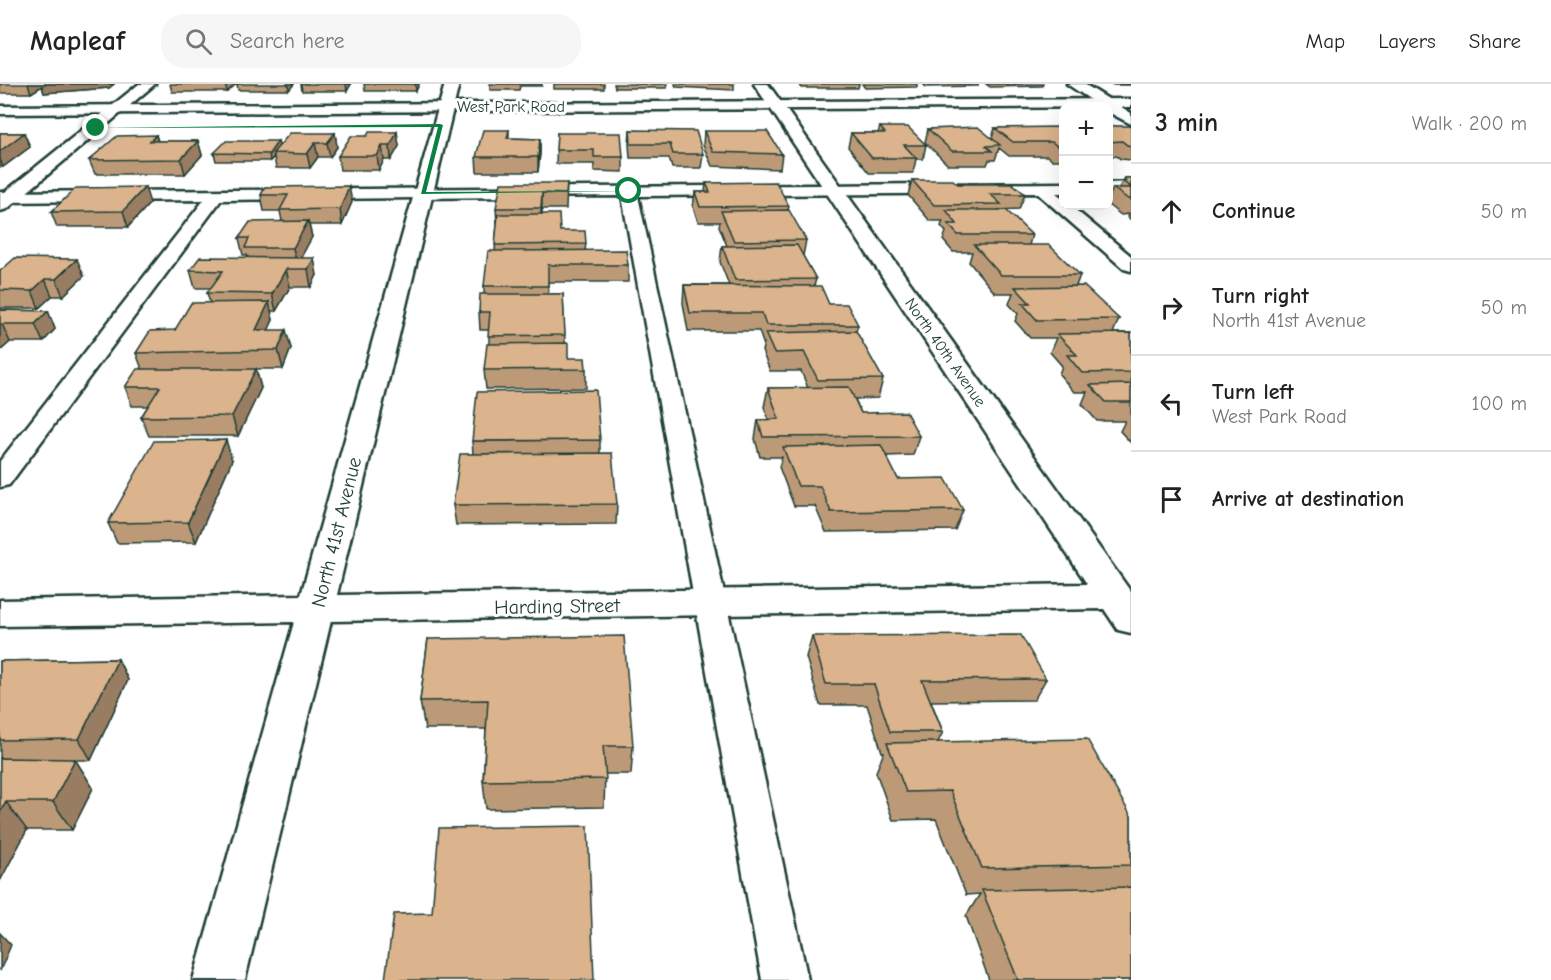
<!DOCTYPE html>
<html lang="en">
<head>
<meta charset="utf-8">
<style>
	:root { --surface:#fff; --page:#f6f6f6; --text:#222; --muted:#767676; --line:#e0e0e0 }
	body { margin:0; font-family:"Comic Neue",sans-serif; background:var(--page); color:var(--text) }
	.controls { position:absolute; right:18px; top:18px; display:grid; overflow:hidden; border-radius:12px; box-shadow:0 6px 24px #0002 }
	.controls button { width:54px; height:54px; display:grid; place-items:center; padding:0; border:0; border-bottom:2px solid var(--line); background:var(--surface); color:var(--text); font:30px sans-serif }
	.stop { position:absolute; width:18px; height:18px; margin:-14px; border:4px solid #0b8043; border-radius:50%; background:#fff }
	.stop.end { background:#0b8043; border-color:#fff; box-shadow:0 2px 6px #0008 }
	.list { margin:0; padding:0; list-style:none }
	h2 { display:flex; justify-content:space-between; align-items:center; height:78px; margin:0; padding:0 24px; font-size:26px }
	h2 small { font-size:20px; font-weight:400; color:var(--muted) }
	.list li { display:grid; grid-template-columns:39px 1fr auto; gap:18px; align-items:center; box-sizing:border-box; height:96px; padding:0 24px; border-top:2px solid var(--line) }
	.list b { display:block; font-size:22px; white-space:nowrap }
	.list p { margin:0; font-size:20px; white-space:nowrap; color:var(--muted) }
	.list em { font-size:20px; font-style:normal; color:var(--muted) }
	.icon { flex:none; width:33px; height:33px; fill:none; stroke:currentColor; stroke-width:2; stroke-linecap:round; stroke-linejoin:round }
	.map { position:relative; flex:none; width:1131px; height:896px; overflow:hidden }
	header { display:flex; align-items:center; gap:36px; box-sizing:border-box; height:84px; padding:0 30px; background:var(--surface); border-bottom:2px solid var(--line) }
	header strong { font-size:28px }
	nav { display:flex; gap:33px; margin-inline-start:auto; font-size:21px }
	.search { width:420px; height:54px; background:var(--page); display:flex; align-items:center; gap:15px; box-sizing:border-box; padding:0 21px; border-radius:24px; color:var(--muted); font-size:22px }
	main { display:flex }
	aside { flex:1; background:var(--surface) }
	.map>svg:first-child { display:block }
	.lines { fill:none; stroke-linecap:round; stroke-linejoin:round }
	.lane-casing { stroke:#1f3d34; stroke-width:5 }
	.street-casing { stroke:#1f3d34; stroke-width:5 }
	.secondary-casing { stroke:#1f3d34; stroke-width:5 }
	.lane { fill:#fff; fill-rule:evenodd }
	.street { fill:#fff; fill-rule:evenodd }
	.secondary { fill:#fff; fill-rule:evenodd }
	.wall { fill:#bc9a78; stroke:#1f3d34; stroke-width:1.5 }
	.shaded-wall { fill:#997d62; stroke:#1f3d34; stroke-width:1.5 }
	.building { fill:#dbb38c; stroke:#1f3d34; stroke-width:1.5 }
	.route { fill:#0b8043 }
	.labels { text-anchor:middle; stroke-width:6; stroke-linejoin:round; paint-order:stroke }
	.far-street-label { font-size:16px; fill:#1f3d34; stroke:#fff }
	.street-label { font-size:20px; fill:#1f3d34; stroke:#fff }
</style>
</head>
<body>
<header>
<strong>Mapleaf</strong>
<div class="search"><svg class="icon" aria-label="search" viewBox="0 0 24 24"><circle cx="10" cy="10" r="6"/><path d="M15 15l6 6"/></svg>Search here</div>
<nav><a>Map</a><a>Layers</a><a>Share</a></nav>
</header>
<main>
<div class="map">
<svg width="1131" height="896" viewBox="0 0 1131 896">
	<rect width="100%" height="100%" fill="#fff"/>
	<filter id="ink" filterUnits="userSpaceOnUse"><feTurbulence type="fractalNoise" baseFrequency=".0167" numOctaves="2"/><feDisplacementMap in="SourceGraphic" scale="12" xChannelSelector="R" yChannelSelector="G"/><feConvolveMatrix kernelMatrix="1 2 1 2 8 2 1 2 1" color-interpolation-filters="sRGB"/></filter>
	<g filter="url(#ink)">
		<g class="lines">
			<g class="lane-casing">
				<path id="lane" d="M1131 98V108L1108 109V99Z
					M1064 99V109H1056L1064 115V122H1071L1131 172V187L1124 185 1037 109 638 112 808 896H762L622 112 221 116 9 401 0 403V377L204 116 0 118V108Z"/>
			</g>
			<g class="street-casing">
				<path id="street" d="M139 0H155L7 125 0 127V112Z
					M445 0H459L337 511 1087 500 754 0H768L1131 508V549L1118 546 1104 525 331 537 245 896H193L294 538 0 542V516L301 511Z
					M1067 0H1084L1131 29V40L1108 28V22H1100Z"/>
			</g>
			<g class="secondary-casing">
				<path id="secondary" d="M1131 15V23L0 30V22Z"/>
			</g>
			<use href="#lane" class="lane"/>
			<use href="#street" class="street"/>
			<use href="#secondary" class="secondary"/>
		</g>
		<path class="wall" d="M0 0H114L109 4 44 9 42 2 31 9H0Z
			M170 0H236L227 8H172Z
			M237 0H294L289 6H238Z
			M301 0H351L347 7H302Z
			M364 0H419L416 7H365Z
			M490 0H542V2H520L519 6H490Z
			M554 0H604V5H554Z
			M614 0H667V4H615Z
			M675 0H734V6L676 3Z
			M799 0H859L858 4H802Z
			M862 0H917V3L865 4Z
			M923 0H978V2L926 3Z
			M986 0H1043L1042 2 990 3Z
			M1111 0H1131V1H1114Z
			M1108 42 1131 43V76L1121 75 1116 72H1108Z
			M880 43 926 61 923 75H916L913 89H869L848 63 851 49H878Z
			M995 44 1064 48V76H1052L1047 72H1009L999 64 995 76H989L987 81H948L925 58 928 45 992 54Z
			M509 46V54L540 55V69L538 88H477L476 73Z
			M630 46 703 70 701 84H672L669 74H630L629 60Z
			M704 47 782 70 780 85 712 82 703 61Z
			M397 48 399 62 391 76H384L379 86H340L338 72 367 52Z
			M0 49H24L30 63 3 83H0Z
			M335 49 337 63 330 73H318L310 84H276L274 73 270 77H216L214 69 278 57 279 62Z
			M557 49 623 73V88L594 87V80H556Z
			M156 51 158 57H198L202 71 185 90H95L89 76Z
			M1124 94H1131V136L1128 133 1129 130 1121 131 1108 121V116L1113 104H1119Z
			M912 96 958 100 1025 110 1019 125 999 126 1032 151 1029 161 1080 191 1076 202 1119 235 1113 249H1131V359L1120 347 1125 337H1097L1082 320 1087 308H1074L1059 290 1062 282 1050 268 1056 254H1030L1015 237 1018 230 1009 220 1013 209H995L969 178 972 168H953L943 156 946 148 941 142 943 137H930L908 111Z
			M567 99 566 125H542V130L560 147 586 160 585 166 628 181V198H548V210H563L565 259 568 274 586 285V304L486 305 484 286 489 260V246H480L479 228 484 210V202L495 167 497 140 496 124Z
			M706 99 789 122 788 126 806 156 803 172 816 195 814 202 829 220 858 241 856 247 883 295 878 314 855 315 861 329 919 352 913 371 886 372 898 395 963 426 955 446 826 448 815 422H794L779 383 782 373H760L755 355 758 336H769L764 323 768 304H808L801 287H770L762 267 764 259H763L759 247H688L683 219 684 201H729L720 178 722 162H727L719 142 720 138H698L693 123 695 108H705Z
			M265 103 352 118 342 141H309L312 153 300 174 317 191 311 203H290L276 227H271L273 236 268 246 291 264 283 285H256L261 304 238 352H149L141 333 148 322H132L125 303 142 285 136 269 175 246 210 219 207 209 211 204H195L190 186 248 173 247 171H243L239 154 282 137 280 127H264L261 111Z
			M150 119 128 143H57L51 128Z
			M0 187 84 192 63 212H52L39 224H0Z
			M0 226 48 227 55 245 43 258H10L0 267Z
			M600 356V369L617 420 616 440 456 441 453 421 473 370 472 357Z
			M232 376 196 458 117 459 108 439Z
			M812 552 1046 595 1034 616 931 617 943 648 938 658 1131 732V896H989L966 832 980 810 966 811 936 735 893 736 876 688 884 668H882L867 621H820L806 573Z
			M428 555 633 662 631 690H605L604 723 486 725 483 697 486 645H425L420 617Z
			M118 575 128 596 91 676H75L93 704 72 746H27L0 797V577Z"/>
		<path class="shaded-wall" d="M28 0H114L109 4 44 9 42 2 31 9Z
			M225 0H236L227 8Z
			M288 0H294L289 6Z
			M346 0H351L347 7Z
			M415 0H419L416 7Z
			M397 48 399 62 391 76 390 62Z
			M24 49 30 63 3 83 0 75V67Z
			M335 49 337 63 330 73 327 59Z
			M156 51 160 65 150 57Z
			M540 55V69L538 88V73Z
			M198 57 202 71 185 90 181 75Z
			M278 57 280 65 273 69 274 73 270 77 269 70Z
			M315 59 318 73 310 84 307 70Z
			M382 62 384 76 379 86 377 72Z
			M349 102 352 118 342 141 340 125Z
			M145 103 150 119 128 143 123 127Z
			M542 109V125L541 140V124Z
			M308 137 312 153 297 181 293 164Z
			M314 174 317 191 311 203 308 185Z
			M77 175 84 192 63 212 56 195Z
			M286 185 290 203 276 227 272 210Z
			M45 195 52 212 39 224 32 207Z
			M269 218 273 236 260 265 256 246Z
			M48 227 55 245 43 258 35 240Z
			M2 240 10 258 0 267V241Z
			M286 246 291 264 283 285 278 266Z
			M256 285 261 304 238 352 232 332Z
			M226 356 232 376 196 458 188 438Z
			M118 575 128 596 91 676 79 655Z
			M75 675 93 704 72 746 53 718Z
			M6 718 27 746 0 797V728Z
			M0 849 11 861 0 887Z"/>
		<path class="building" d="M1108 42H1129L1131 43V62L1127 61 1122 57 1108 58Z
			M880 43H908L926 61H904L916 74H872L851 49H885Z
			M978 43 1000 61 986 62 992 67H952L928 45Z
			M1057 43 1064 48V62H1057L1052 58H1013L995 44Z
			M483 46H509L507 54 540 55 538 73H476Z
			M630 46 696 47 703 70H673L670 60H631Z
			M704 47H767L782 70 713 68Z
			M369 48H397L390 62H382L377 72H338L351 52H367Z
			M0 49H24L0 67Z
			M290 49H335L327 59H315L307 70 273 69Z
			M557 49H621L623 73H594V66H556Z
			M156 51 150 57H198L181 75 89 76 117 52Z
			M226 57H278L269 70 214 69Z
			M1124 94H1131V103L1122 97H1126Z
			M912 96H953L958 100H1013L1025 110H990L1001 120 934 121Z
			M776 98 789 122 700 123 695 108H710L706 99Z
			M501 99H567L566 110 542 109 541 124H496Z
			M349 102 340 125 280 126 288 111H261L265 103Z
			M145 103 123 127 51 128 76 104Z
			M1113 104H1131V115H1128Z
			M789 126 806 156 734 157 721 127Z
			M946 126H1006L1032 151H958L948 140H957Z
			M498 130H559L560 147H585L586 160 495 161Z
			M308 137 293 164H245L249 154H239L250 138Z
			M797 161 816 195 735 196 722 162Z
			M974 161H1049L1080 191H1001Z
			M626 166 628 181H548V202H484L488 167Z
			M200 173 314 174 308 185H286L272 210 207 209 223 187 190 186Z
			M15 174 77 175 56 195H45L32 207 0 206V187Z
			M684 201 821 202 829 220H847L858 241H766L762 229H690Z
			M1084 202 1119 235 1037 236 1022 219H1030L1015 203Z
			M480 210H563L565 251 488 252 490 228H479Z
			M269 218 256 246H286L278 266 136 269 150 247 175 246 191 219Z
			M0 226 48 227 35 240H2L0 241Z
			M856 247 883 295 818 296 804 268 774 269 765 249Z
			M1131 249V288L1082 289 1067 271H1077L1057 250Z
			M568 259V274H585L586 285 484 286 487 260Z
			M137 285H256L232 332 141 333 160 303H125Z
			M1131 300V318H1106L1090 301Z
			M849 303 861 329 906 328 919 352 763 353 758 336 779 335 768 304Z
			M596 306 600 356 472 357 477 308Z
			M226 356 188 438 108 439 154 357Z
			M881 361 898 395 945 394 963 426 831 428 820 402H798L783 363Z
			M612 369 617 420 453 421 460 370Z
			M1021 551 1046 595 922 596 943 648H890L874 600H826L812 552Z
			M624 552 633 662H603L606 695 483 697 488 616 420 617 428 555Z
			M118 575 79 655 0 656V577Z
			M1087 655 1131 732V781L982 784 950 707 906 708 887 659Z
			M0 674 75 675 53 718H6L0 728Z
			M588 742 594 896H385L394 830 432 829 439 744Z
			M1131 803V896H1018L982 806Z"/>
	</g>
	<path class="route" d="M440 40 443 41 426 108 632 107 421 110 438 43 93 44Z"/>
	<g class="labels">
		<g class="far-street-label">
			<text x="511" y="28">West Park Road</text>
			<text transform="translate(946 268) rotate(55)" y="6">North 40th Avenue</text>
		</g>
		<g class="street-label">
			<text transform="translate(336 448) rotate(-76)" y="7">North 41st Avenue</text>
			<text transform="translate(557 522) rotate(-1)" y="7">Harding Street</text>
		</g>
	</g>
</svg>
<div class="controls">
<button>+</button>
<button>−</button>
</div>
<div class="stop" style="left:629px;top:107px"></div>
<div class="stop end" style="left:96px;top:44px"></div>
</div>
<aside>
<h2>3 min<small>Walk · 200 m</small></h2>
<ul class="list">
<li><svg class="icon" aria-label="ahead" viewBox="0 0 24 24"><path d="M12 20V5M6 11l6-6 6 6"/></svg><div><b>Continue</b></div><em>50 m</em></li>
<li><svg class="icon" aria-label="right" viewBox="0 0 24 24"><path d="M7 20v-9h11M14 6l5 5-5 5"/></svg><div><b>Turn right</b><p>North 41st Avenue</p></div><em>50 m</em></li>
<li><svg class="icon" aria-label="left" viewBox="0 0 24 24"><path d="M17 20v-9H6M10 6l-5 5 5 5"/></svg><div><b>Turn left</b><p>West Park Road</p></div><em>100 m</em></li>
<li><svg class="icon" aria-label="arrive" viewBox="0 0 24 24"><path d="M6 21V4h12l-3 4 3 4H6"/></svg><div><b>Arrive at destination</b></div></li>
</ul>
</aside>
</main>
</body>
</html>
